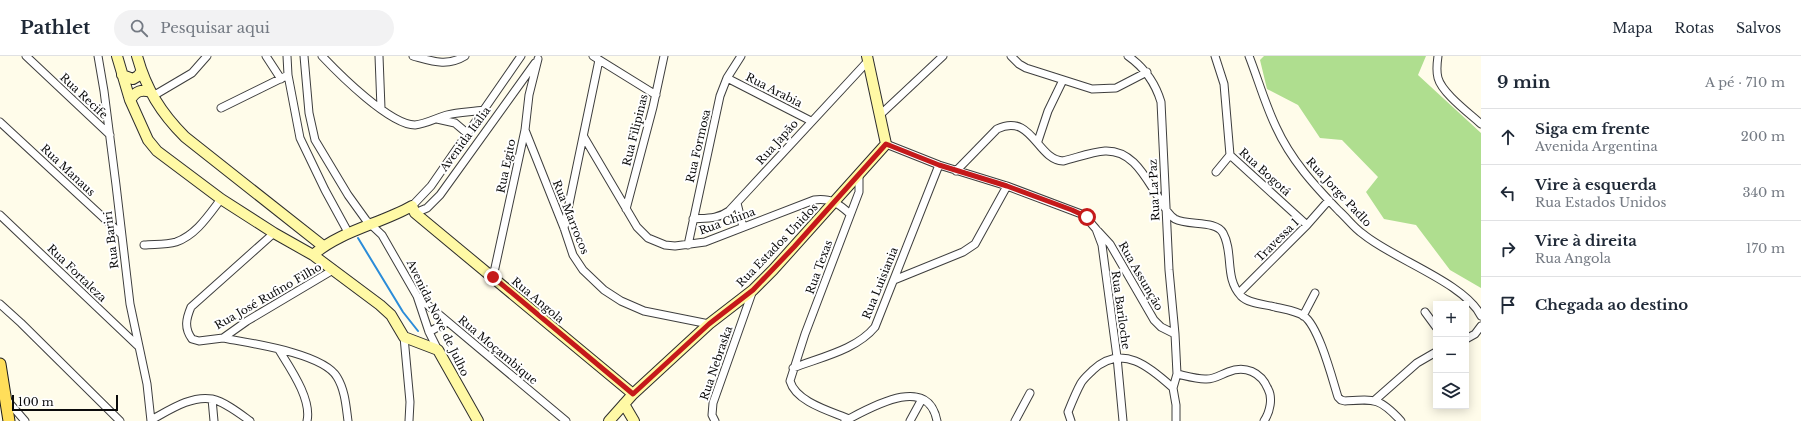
<!DOCTYPE html>
<html lang="pt">
<head>
<meta charset="utf-8">
<style>
	:root { --surface:#fff; --page:#f2f2f3; --text:#1f2937; --muted:#747a83; --line:#e0e1e3 }
	body { margin:0; font-family:"Libre Baskerville",serif; background:var(--page); color:var(--text) }
	.controls { position:absolute; right:12px; bottom:12px; display:grid; overflow:hidden; border-radius:0px; box-shadow:0 2px 10px #0003 }
	.controls button { width:36px; height:36px; display:grid; place-items:center; padding:0; border:0; border-bottom:1px solid var(--line); background:var(--surface); color:var(--text); font:20px sans-serif }
	.scale { position:absolute; left:12px; bottom:10px; width:106px; box-sizing:border-box; padding-left:4px; border:2px solid #0b0b0b; border-top:0; font-size:11px; line-height:14px; white-space:nowrap; color:#0b0b0b; -webkit-text-stroke:3px #fff; paint-order:stroke }
	.stop { position:absolute; width:12px; height:12px; margin:-9px; border:3px solid #c5191a; border-radius:50%; background:#fff }
	.stop.end { background:#c5191a; border-color:#fff; box-shadow:0 1px 4px #0008 }
	.list { margin:0; padding:0; list-style:none }
	h2 { display:flex; justify-content:space-between; align-items:center; height:52px; margin:0; padding:0 16px; font-size:17px }
	h2 small { font-size:13px; font-weight:400; color:var(--muted) }
	.list li { display:grid; grid-template-columns:26px 1fr auto; gap:12px; align-items:center; box-sizing:border-box; height:56px; padding:0 16px; border-top:1px solid var(--line) }
	.list b { display:block; font-size:15px; white-space:nowrap }
	.list p { margin:0; font-size:13px; white-space:nowrap; color:var(--muted) }
	.list em { font-size:13px; font-style:normal; color:var(--muted) }
	.icon { flex:none; width:22px; height:22px; fill:none; stroke:currentColor; stroke-width:2; stroke-linecap:round; stroke-linejoin:round }
	.map { position:relative; flex:none; width:1481px; height:365px; overflow:hidden }
	header { display:flex; align-items:center; gap:24px; box-sizing:border-box; height:56px; padding:0 20px; background:var(--surface); border-bottom:1px solid var(--line) }
	header strong { font-size:19px }
	nav { display:flex; gap:22px; margin-inline-start:auto; font-size:14px }
	.search { width:280px; height:36px; background:var(--page); display:flex; align-items:center; gap:10px; box-sizing:border-box; padding:0 14px; border-radius:22px; color:var(--muted); font-size:15px }
	main { display:flex }
	aside { flex:1; background:var(--surface) }
	.map>svg:first-child { display:block }
	.forest { fill:#afde8f }
	.lines { fill:none; stroke-linecap:round; stroke-linejoin:round }
	.stream { stroke:#2b8cd8; stroke-width:2 }
	.street-casing { stroke:#3e3e3e; stroke-width:9 }
	.secondary-casing { stroke:#2d2d2d; stroke-width:12 }
	.primary-casing { stroke:#1c1c1c; stroke-width:13 }
	.street { stroke:#fff; stroke-width:7 }
	.secondary { stroke:#fff9a5; stroke-width:10 }
	.primary { stroke:#ffde5a; stroke-width:11 }
	.route { stroke:#c5191a; stroke-width:5 }
	.labels { text-anchor:middle; stroke-width:4; stroke-linejoin:round; paint-order:stroke }
	.street-label { font-size:11px; fill:#0b0b0b; stroke:#fff }
</style>
</head>
<body>
<header>
<strong>Pathlet</strong>
<div class="search"><svg class="icon" aria-label="search" viewBox="0 0 24 24"><circle cx="10" cy="10" r="6"/><path d="M15 15l6 6"/></svg>Pesquisar aqui</div>
<nav><a>Mapa</a><a>Rotas</a><a>Salvos</a></nav>
</header>
<main>
<div class="map">
<svg width="1481" height="365" viewBox="0 0 1481 365">
	<rect width="100%" height="100%" fill="#fffcea"/>
	<path class="forest" d="M1264 0H1426L1418 19 1481 77V232L1450 214 1416 169 1384 163 1366 136 1378 121 1342 84 1320 82 1298 49 1267 33 1260 4Z"/>
	<g class="lines">
		<path class="stream" d="M358 182 403 256 418 275"/>
		<g class="street-casing">
			<path id="street" d="M26 0 110 79
				M98 0 104 35 116 129 130 248 147 328 151 365
				M266 0 281 23
				M287 0 288 19 300 82 325 134 349 178
				M304 0 309 57 315 84 348 139 366 164 382 179 390 193 417 240 429 276 438 294
				M322 0C339 18 390 69 415 69 426 68 436 62 447 59 459 56 472 56 484 54
				M379 0 381 52
				M413 0C432 5 447 11 465 0
				M593 0 656 39
				M1011 0 1019 8 1026 12 1092 33 1116 32 1147 16
				M1128 0C1145 12 1155 26 1161 46L1169 214 1175 278
				M1215 0 1224 28 1230 99 1307 169
				M1249 0C1258 23 1265 48 1276 71 1291 104 1314 129 1339 155 1347 162 1354 172 1363 178 1393 203 1465 227 1481 260
				M1438 0C1437 7 1436 15 1438 22 1442 37 1469 57 1481 68
				M727 22 811 65
				M153 40 192 17 207 0
				M221 52 288 19
				M881 58 943 0
				M437 63 455 67 468 78
				M0 66 121 178
				M525 74 564 172 573 199 583 214 604 234 621 245 644 255 709 268
				M584 81 637 171 648 182 665 189 675 190 705 186 814 144C831 142 838 147 850 158
				M1038 85 1048 55 1063 24
				M886 88 939 109 1007 130 1084 159 1096 173 1102 189 1117 301 1123 365
				M956 115 997 73C1032 56 1037 104 1063 105 1076 102 1091 96 1105 95 1133 94 1145 121 1159 142 1163 149 1168 159 1175 163 1188 170 1216 164 1223 177 1234 197 1224 222 1241 240 1249 248 1264 248 1275 251 1284 253 1297 255 1304 260 1319 271 1332 322 1338 341L1341 344 1345 345C1375 343 1380 342 1401 365
				M1216 116 1230 99
				M737 147 743 171
				M412 150 431 130 521 0
				M626 153 653 51 664 0
				M415 157 427 152 440 139 535 7
				M0 159 138 290
				M693 163C706 162 718 163 729 155L868 5
				M564 172 599 4
				M1098 175 1110 188 1154 264 1161 271 1175 278 1177 318 1173 332
				M274 177 191 251C186 263 184 272 192 283L199 285 223 282 247 265 333 214
				M144 189C154 188 166 189 176 186 196 179 208 160 221 143
				M688 189 720 40 727 22 741 0
				M493 221 525 74 529 39 538 3
				M894 224 963 196 975 188 1007 130
				M1239 237 1307 169 1329 144
				M417 240 566 365
				M0 248 21 267 120 365
				M1425 256 1436 271
				M1303 260 1315 237
				M429 276 447 266
				M404 281 410 346 409 365
				M223 282C249 287 323 297 337 321 345 334 346 350 348 365
				M1466 283 1475 278 1481 270
				M279 294C290 312 312 343 307 365
				M793 312C821 301 856 294 875 271L939 109
				M1177 318C1186 320 1196 323 1205 323 1213 324 1220 319 1228 316 1245 309 1261 316 1268 333 1273 342 1270 356 1264 365
				M6 343 25 365
				M212 343 214 365
				M1375 344 1417 307 1436 296
				M849 363C830 355 796 346 790 325L805 278 859 136V118
				M151 364C168 355 191 339 212 343 225 346 239 357 250 365
				M715 365 712 359 713 347 753 234
				M845 365C870 352 928 317 937 365
				M910 365 922 343
				M1015 365 1030 337
				M1071 365 1068 356C1072 346 1076 336 1081 327 1084 322 1089 318 1093 314 1122 287 1150 311 1173 332L1176 349V365"/>
		</g>
		<g class="secondary-casing">
			<path id="secondary" d="M117 0 130 44 148 84 157 95 221 143 274 177 313 199 380 249 391 259 404 281 438 294 478 365
				M137 0C146 33 161 57 185 81L323 190
				M122 19 133 23 138 20 141 16
				M130 44C136 35 141 33 151 36
				M313 199C340 175 380 168 412 150L415 157 633 338
				M624 348 634 365
				M609 365 633 338 709 268 753 234 773 214 886 88 867 0"/>
		</g>
		<g class="primary-casing">
			<path id="primary" d="M0 308 9 365"/>
		</g>
		<use href="#street" class="street"/>
		<use href="#secondary" class="secondary"/>
		<use href="#primary" class="primary"/>
	</g>
	<g class="lines">
		<path class="route" d="M493 221 633 338 709 268 753 234 794 191 886 88 939 109 1007 130 1072 154 1087 161"/>
	</g>
	<g class="labels">
		<g class="street-label">
			<text transform="translate(774 34) rotate(27)" y="4">Rua Arabia</text>
			<text transform="translate(84 40) rotate(43)" y="4">Rua Recife</text>
			<text transform="translate(635 74) rotate(-76)" y="4">Rua Filipinas</text>
			<text transform="translate(465 83) rotate(-54)" y="4">Avenida Itália</text>
			<text transform="translate(777 86) rotate(-48)" y="4">Rua Japão</text>
			<text transform="translate(698 90) rotate(-77)" y="4">Rua Formosa</text>
			<text transform="translate(506 110) rotate(-78)" y="4">Rua Egito</text>
			<text transform="translate(68 114) rotate(43)" y="4">Rua Manaus</text>
			<text transform="translate(1265 116) rotate(42)" y="4">Rua Bogotá</text>
			<text transform="translate(1154 134) rotate(-93)" y="4">Rua La Paz</text>
			<text transform="translate(1339 136) rotate(47)" y="4">Rua Jorge Padlo</text>
			<text transform="translate(571 161) rotate(68)" y="4">Rua Marrocos</text>
			<text transform="translate(727 165) rotate(-20)" y="4">Rua China</text>
			<text transform="translate(111 184) rotate(-97)" y="4">Rua Bariri</text>
			<text transform="translate(1277 184) rotate(-45)" y="4">Travessa 1</text>
			<text transform="translate(777 189) rotate(-46)" y="4">Rua Estados Unidos</text>
			<text transform="translate(819 211) rotate(-70)" y="4">Rua Texas</text>
			<text transform="translate(77 217) rotate(44)" y="4">Rua Fortaleza</text>
			<text transform="translate(1141 220) rotate(60)" y="4">Rua Assunção</text>
			<text transform="translate(880 227) rotate(-68)" y="4">Rua Luisiania</text>
			<text transform="translate(268 240) rotate(-30)" y="4">Rua José Rufino Filho</text>
			<text transform="translate(538 244) rotate(40)" y="4">Rua Angola</text>
			<text transform="translate(1121 254) rotate(82)" y="4">Rua Bariloche</text>
			<text transform="translate(438 262) rotate(64)" y="4">Avenida Nove de Julho</text>
			<text transform="translate(498 294) rotate(40)" y="4">Rua Moçambique</text>
			<text transform="translate(716 307) rotate(-71)" y="4">Rua Nebraska</text>
		</g>
	</g>
</svg>
<div class="controls">
<button>+</button>
<button>−</button>
<button><svg class="icon" aria-label="layers" viewBox="0 0 24 24"><path d="M12 4l9 5-9 5-9-5zM3 14l9 5 9-5"/></svg></button>
</div>
<div class="scale">100 m</div>
<div class="stop" style="left:1087px;top:161px"></div>
<div class="stop end" style="left:493px;top:221px"></div>
</div>
<aside>
<h2>9 min<small>A pé · 710 m</small></h2>
<ul class="list">
<li><svg class="icon" aria-label="ahead" viewBox="0 0 24 24"><path d="M12 20V5M6 11l6-6 6 6"/></svg><div><b>Siga em frente</b><p>Avenida Argentina</p></div><em>200 m</em></li>
<li><svg class="icon" aria-label="left" viewBox="0 0 24 24"><path d="M17 20v-9H6M10 6l-5 5 5 5"/></svg><div><b>Vire à esquerda</b><p>Rua Estados Unidos</p></div><em>340 m</em></li>
<li><svg class="icon" aria-label="right" viewBox="0 0 24 24"><path d="M7 20v-9h11M14 6l5 5-5 5"/></svg><div><b>Vire à direita</b><p>Rua Angola</p></div><em>170 m</em></li>
<li><svg class="icon" aria-label="arrive" viewBox="0 0 24 24"><path d="M6 21V4h12l-3 4 3 4H6"/></svg><div><b>Chegada ao destino</b></div></li>
</ul>
</aside>
</main>
</body>
</html>
